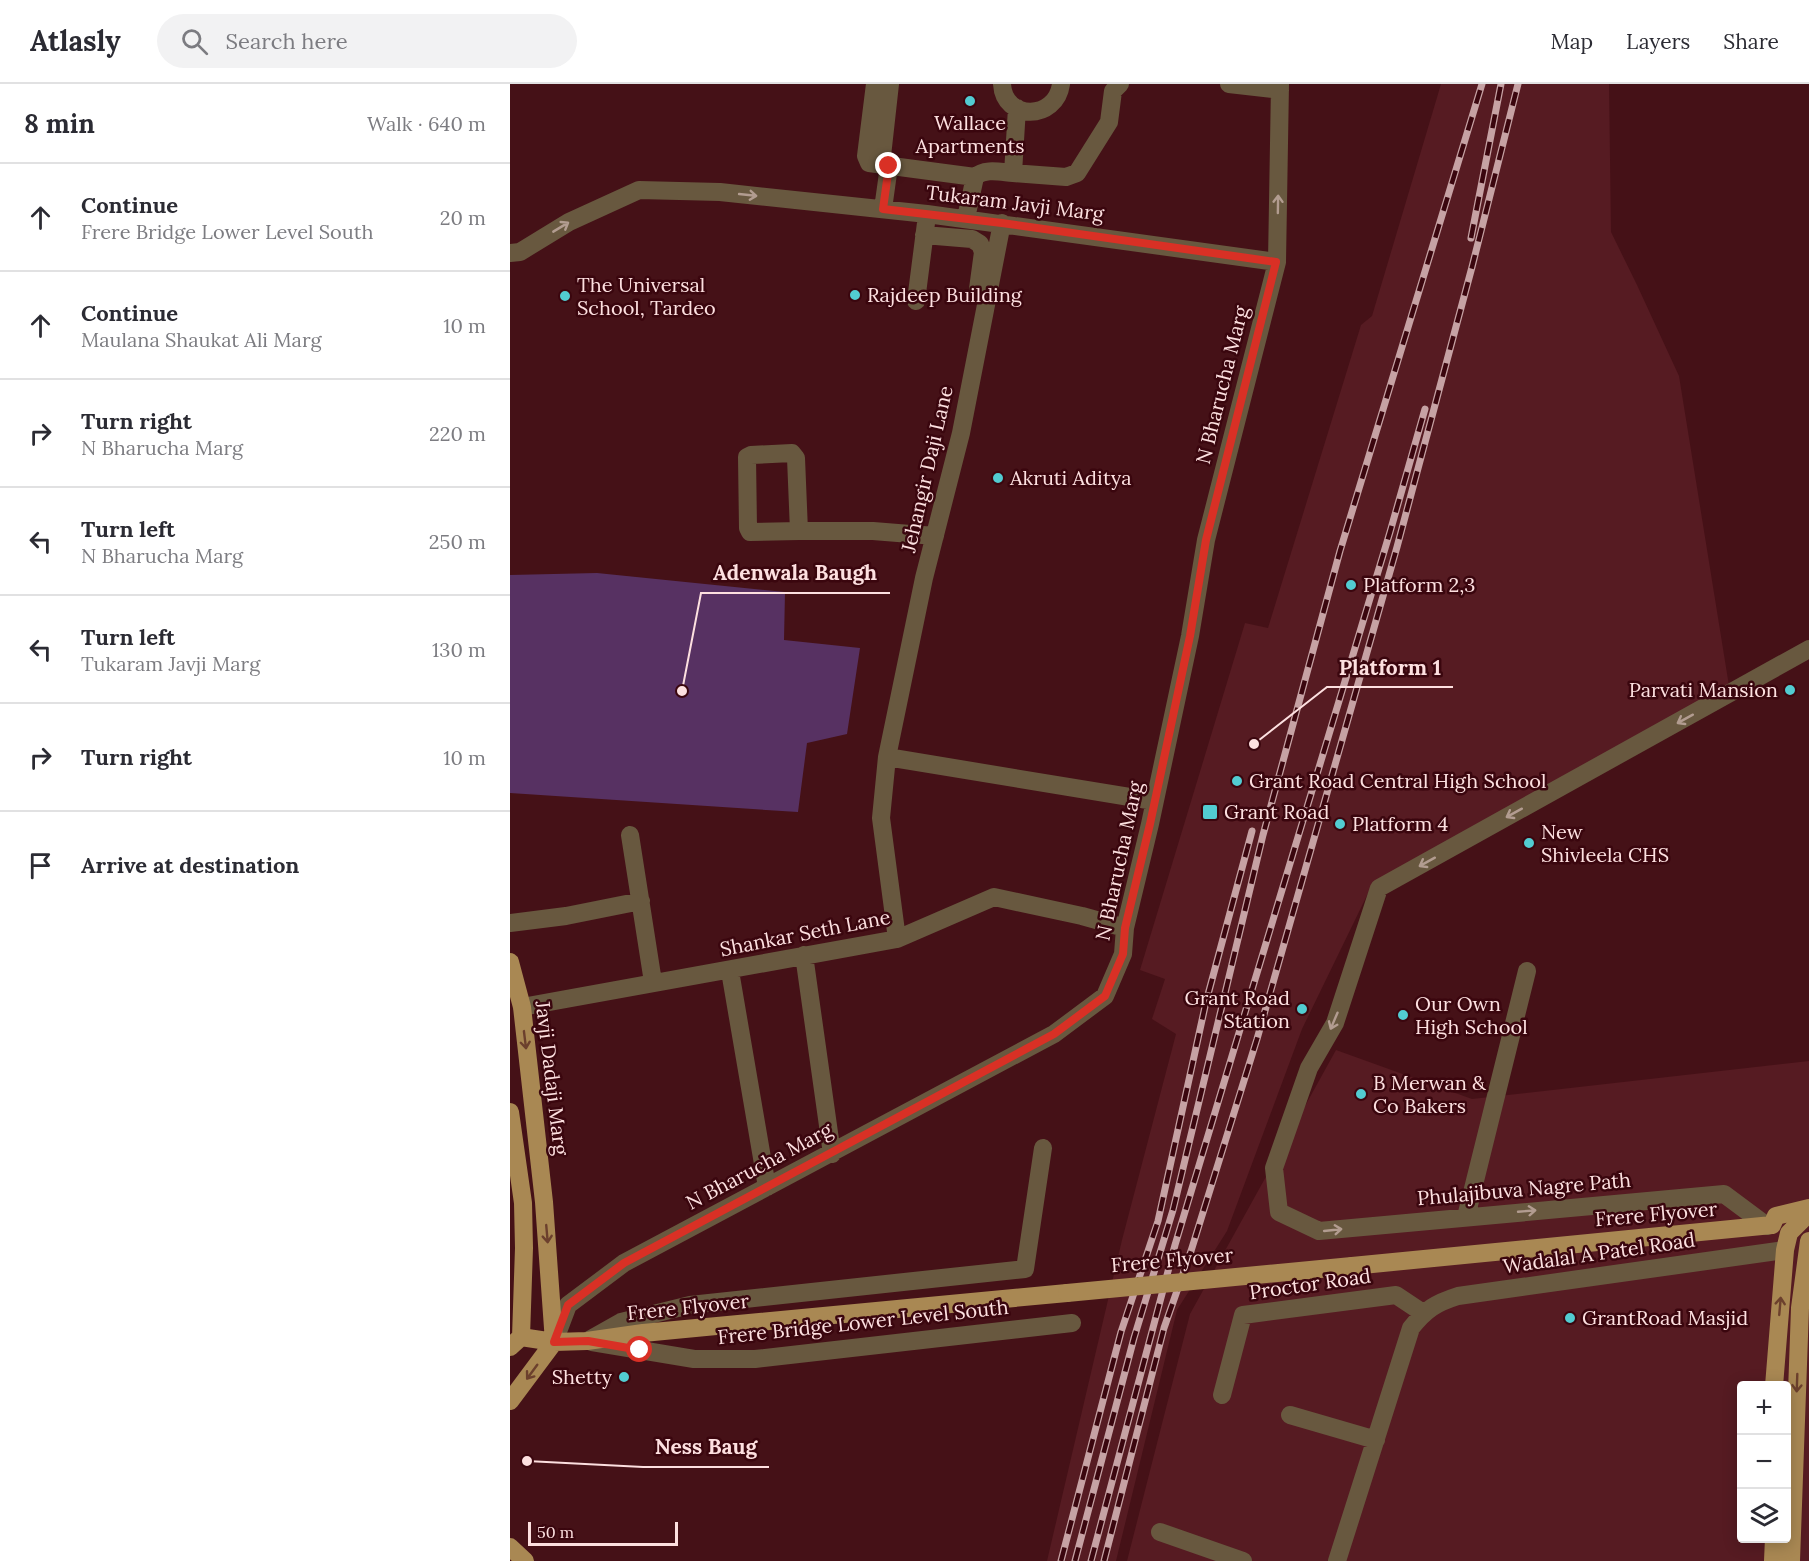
<!DOCTYPE html>
<html lang="en">
<head>
<meta charset="utf-8">
<style>
	:root { --surface:#fff; --page:#f2f2f3; --text:#2b2b33; --muted:#7c7c81; --line:#e1e1e2 }
	body { margin:0; font-family:Lora,serif; background:var(--page); color:var(--text) }
	.controls { position:absolute; right:18px; bottom:18px; display:grid; overflow:hidden; border-radius:6px; box-shadow:0 3px 15px #0003 }
	.controls button { width:54px; height:54px; display:grid; place-items:center; padding:0; border:0; border-bottom:2px solid var(--line); background:var(--surface); color:var(--text); font:30px sans-serif }
	.scale { position:absolute; left:18px; bottom:15px; width:150px; box-sizing:border-box; padding-left:6px; border:3px solid #fde0e0; border-top:0; font-size:16px; line-height:21px; white-space:nowrap; color:#fde0e0; -webkit-text-stroke:4px #3a060e; paint-order:stroke }
	.stop { position:absolute; width:18px; height:18px; margin:-14px; border:4px solid #d93025; border-radius:50%; background:#fff }
	.stop.end { background:#d93025; border-color:#fff; box-shadow:0 2px 6px #0008 }
	.list { margin:0; padding:0; list-style:none }
	h2 { display:flex; justify-content:space-between; align-items:center; height:78px; margin:0; padding:0 24px; font-size:26px }
	h2 small { font-size:20px; font-weight:400; color:var(--muted) }
	.list li { display:grid; grid-template-columns:39px 1fr auto; gap:18px; align-items:center; box-sizing:border-box; height:108px; padding:0 24px; border-top:2px solid var(--line) }
	.list b { display:block; font-size:22px; white-space:nowrap }
	.list p { margin:0; font-size:20px; white-space:nowrap; color:var(--muted) }
	.list em { font-size:20px; font-style:normal; color:var(--muted) }
	.icon { flex:none; width:33px; height:33px; fill:none; stroke:currentColor; stroke-width:2; stroke-linecap:round; stroke-linejoin:round }
	.map { position:relative; flex:none; width:1299px; height:1477px; overflow:hidden }
	header { display:flex; align-items:center; gap:36px; box-sizing:border-box; height:84px; padding:0 30px; background:var(--surface); border-bottom:2px solid var(--line) }
	header strong { font-size:28px }
	nav { display:flex; gap:33px; margin-inline-start:auto; font-size:21px }
	.search { width:420px; height:54px; background:var(--page); display:flex; align-items:center; gap:15px; box-sizing:border-box; padding:0 21px; border-radius:33px; color:var(--muted); font-size:22px }
	main { display:flex }
	aside { flex:1; background:var(--surface) }
	.map>svg:first-child { display:block }
	.built { fill:#561b22; fill-rule:evenodd }
	.green { fill:#573162 }
	.lines { fill:none; stroke-linecap:round; stroke-linejoin:round }
	.minor { stroke:#68583f; stroke-width:18 }
	.major { stroke:#a98853; stroke-width:18 }
	.rail-casing { stroke:#c6a2a4; stroke-width:7 }
	.rail { stroke:#3a060e; stroke-width:4.5; stroke-dasharray:14; stroke-linecap:butt }
	.major-bridge { stroke:#a98853; stroke-width:18 }
	.oneway { stroke:#b29c90 }
	.oneway2 { stroke:#6c402d }
	.route { stroke:#d93025; stroke-width:8 }
	.poi-dot { fill:#52ccd1; stroke:#3a060e; stroke-width:2 }
	.labels { text-anchor:middle; stroke-width:5; stroke-linejoin:round; paint-order:stroke }
	.poi-label { font-size:20px; fill:#fde0e0; stroke:#3a060e; text-anchor:start }
	.street-label { font-size:20px; fill:#fde0e0; stroke:#3a060e }
	.leader { fill:none; stroke:#fde0e0; stroke-width:2 }
	.callout-dot { fill:#fde0e0; stroke:#3a060e; stroke-width:2 }
	.callout-label { font-size:21px; text-anchor:middle; font-weight:bold; fill:#fde0e0; stroke:#3a060e; stroke-width:5; stroke-linejoin:round; paint-order:stroke }
</style>
</head>
<body>
<header>
<strong>Atlasly</strong>
<div class="search"><svg class="icon" aria-label="search" viewBox="0 0 24 24"><circle cx="10" cy="10" r="6"/><path d="M15 15l6 6"/></svg>Search here</div>
<nav><a>Map</a><a>Layers</a><a>Share</a></nav>
</header>
<main>
<aside>
<h2>8 min<small>Walk · 640 m</small></h2>
<ul class="list">
<li><svg class="icon" aria-label="ahead" viewBox="0 0 24 24"><path d="M12 20V5M6 11l6-6 6 6"/></svg><div><b>Continue</b><p>Frere Bridge Lower Level South</p></div><em>20 m</em></li>
<li><svg class="icon" aria-label="ahead" viewBox="0 0 24 24"><path d="M12 20V5M6 11l6-6 6 6"/></svg><div><b>Continue</b><p>Maulana Shaukat Ali Marg</p></div><em>10 m</em></li>
<li><svg class="icon" aria-label="right" viewBox="0 0 24 24"><path d="M7 20v-9h11M14 6l5 5-5 5"/></svg><div><b>Turn right</b><p>N Bharucha Marg</p></div><em>220 m</em></li>
<li><svg class="icon" aria-label="left" viewBox="0 0 24 24"><path d="M17 20v-9H6M10 6l-5 5 5 5"/></svg><div><b>Turn left</b><p>N Bharucha Marg</p></div><em>250 m</em></li>
<li><svg class="icon" aria-label="left" viewBox="0 0 24 24"><path d="M17 20v-9H6M10 6l-5 5 5 5"/></svg><div><b>Turn left</b><p>Tukaram Javji Marg</p></div><em>130 m</em></li>
<li><svg class="icon" aria-label="right" viewBox="0 0 24 24"><path d="M7 20v-9h11M14 6l5 5-5 5"/></svg><div><b>Turn right</b></div><em>10 m</em></li>
<li><svg class="icon" aria-label="arrive" viewBox="0 0 24 24"><path d="M6 21V4h12l-3 4 3 4H6"/></svg><div><b>Arrive at destination</b></div></li>
</ul>
</aside>
<div class="map">
<svg width="1299" height="1477" viewBox="0 0 1299 1477">
	<rect width="100%" height="100%" fill="#451117"/>
	<path class="built" d="M931 0H1099L1101 148 1127 201 1169 292 1220 608 863 799 792 945 717 1147 667 1226 606 1477H537L612 1156 666 950 642 935 655 895 630 886 735 539 758 544 851 241 862 232Z
		M826 966 962 1015 1299 977V1477H617L680 1230ZM1232 1302H1276V1454H1232Z"/>
	<path class="green" d="M87 489 275 508 274 556 350 564 337 650 297 659 288 728 0 709V491Z"/>
	<g class="lines">
		<path class="minor" d="M365 0 356 72 359 79 465 93
			M492 0C494 37 546 37 551 0
			M719 0 770 6
			M371 81 380 0
			M503 89 556 93 567 89 599 38 603 7 610 0
			M373 125 379 82
			M456 134 465 93C475 84 490 88 503 89L507 24
			M414 151 462 155 470 160 473 168 468 205
			M0 169 10 168 59 138 129 106 210 108 417 130 767 178
			M406 217 416 139
			M282 369 286 374 289 447 240 448 238 444 237 373 241 371Z
			M289 447H363L425 452
			M377 673 644 717
			M120 751 143 898
			M0 839 56 832 131 817
			M387 855 371 734 377 673 414 494 451 349 492 139
			M294 871 322 1070
			M220 887 257 1103
			M12 923 387 855 484 813 572 832 615 844
			M956 1133 1017 887
			M1257 1142 1214 1110 809 1147 769 1128 764 1084 799 984 825 939 869 804 1299 565
			M79 1256 111 1238 180 1221 515 1185 533 1064
			M44 1258 58 1221 114 1179 544 950 595 912 613 870 615 844 640 740 680 552 696 456 767 178 770 0
			M82 1258 184 1275H245L562 1239
			M712 1311 733 1231 886 1211 913 1229
			M780 1331 866 1356
			M650 1448 733 1477
			M827 1477 901 1244C916 1225 926 1219 948 1212L1275 1166"/>
		<path class="major" d="M0 878 12 923 34 1118 44 1258 0 1317
			M0 1028 13 1119 14 1164 11 1253 0 1263
			M1262 1141 1266 1132 1299 1124
			M842 1182 1262 1141
			M11 1253 44 1258 77 1257 133 1249 557 1209
			M1264 1302 1275 1166 1279 1149 1299 1129
			M0 1463 15 1477
			M1263 1477 1264 1454
			M1281 1477 1290 1224 1299 1157"/>
		<g class="rail-casing">
			<path id="rail" d="M961 154 991 0
				M551 1477 611 1248 648 1137 696 918 742 747
				M565 1477 624 1254 663 1126 753 751 830 467 972 0
				M581 1477 665 1161 880 448 915 325
				M594 1477 654 1244 681 1167 747 955 887 463 962 183 1008 0"/>
		</g>
		<use href="#rail" class="rail"/>
		<path class="major-bridge" d="M557 1209 842 1182"/>
	</g>
	<defs><path id="oneway-shaft" d="M-6 0H5M1.5-3L5.5 0L1.5 3" fill="none" stroke-width="1.6" stroke-linecap="round" stroke-linejoin="round" transform="scale(1.5)"/></defs>
	<g class="oneway">
		<use href="#oneway-shaft" transform="translate(238 111) rotate(6)"/>
		<use href="#oneway-shaft" transform="translate(768 120) rotate(-89)"/>
		<use href="#oneway-shaft" transform="translate(51 143) rotate(-31)"/>
		<use href="#oneway-shaft" transform="translate(1175 635) rotate(151)"/>
		<use href="#oneway-shaft" transform="translate(1004 729) rotate(151)"/>
		<use href="#oneway-shaft" transform="translate(917 778) rotate(151)"/>
		<use href="#oneway-shaft" transform="translate(824 937) rotate(113)"/>
		<use href="#oneway-shaft" transform="translate(1017 1127) rotate(-5)"/>
		<use href="#oneway-shaft" transform="translate(823 1146) rotate(-6)"/>
	</g>
	<g class="oneway2">
		<use href="#oneway-shaft" transform="translate(15 956) rotate(83)"/>
		<use href="#oneway-shaft" transform="translate(37 1150) rotate(85)"/>
		<use href="#oneway-shaft" transform="translate(1270 1222) rotate(-85)"/>
		<use href="#oneway-shaft" transform="translate(22 1288) rotate(126)"/>
		<use href="#oneway-shaft" transform="translate(1287 1299) rotate(92)"/>
	</g>
	<g class="lines">
		<path class="route" d="M130 1266 78 1257 44 1258 58 1221 114 1179 544 950 595 912 613 870 615 844 640 740 680 552 696 456 766 178 492 139 373 125 379 82"/>
	</g>
	<g class="poi-dot">
		<circle cx="460" cy="17" r="6"/>
		<circle cx="345" cy="211" r="6"/>
		<circle cx="55" cy="212" r="6"/>
		<circle cx="488" cy="394" r="6"/>
		<circle cx="841" cy="501" r="6"/>
		<circle cx="1280" cy="606" r="6"/>
		<circle cx="727" cy="697" r="6"/>
		<rect x="692" y="720" width="16" height="16" rx="3"/>
		<circle cx="830" cy="740" r="6"/>
		<circle cx="1019" cy="759" r="6"/>
		<circle cx="792" cy="925" r="6"/>
		<circle cx="893" cy="931" r="6"/>
		<circle cx="851" cy="1010" r="6"/>
		<circle cx="1060" cy="1234" r="6"/>
		<circle cx="114" cy="1293" r="6"/>
	</g>
	<g class="labels">
		<g class="poi-label">
			<text x="460" y="46" text-anchor="middle">Wallace<tspan x="460" dy="23">Apartments</tspan></text>
			<text x="67" y="208">The Universal<tspan x="67" dy="23">School, Tardeo</tspan></text>
			<text x="357" y="218">Rajdeep Building</text>
			<text x="500" y="401">Akruti Aditya</text>
			<text x="853" y="508">Platform 2,3</text>
			<text x="1268" y="613" text-anchor="end">Parvati Mansion</text>
			<text x="739" y="704">Grant Road Central High School</text>
			<text x="714" y="735">Grant Road</text>
			<text x="842" y="747">Platform 4</text>
			<text x="1031" y="755">New<tspan x="1031" dy="23">Shivleela CHS</tspan></text>
			<text x="780" y="921" text-anchor="end">Grant Road<tspan x="780" dy="23">Station</tspan></text>
			<text x="905" y="927">Our Own<tspan x="905" dy="23">High School</tspan></text>
			<text x="863" y="1006">B Merwan &amp;<tspan x="863" dy="23">Co Bakers</tspan></text>
			<text x="1072" y="1241">GrantRoad Masjid</text>
			<text x="102" y="1300" text-anchor="end">Shetty</text>
		</g>
		<g class="street-label">
			<text transform="translate(505 119) rotate(7)" y="7">Tukaram Javji Marg</text>
			<text transform="translate(712 301) rotate(-76)" y="7">N Bharucha Marg</text>
			<text transform="translate(417 385) rotate(-77)" y="7">Jehangir Daji Lane</text>
			<text transform="translate(609 777) rotate(-78)" y="7">N Bharucha Marg</text>
			<text transform="translate(295 849) rotate(-11)" y="7">Shankar Seth Lane</text>
			<text transform="translate(42 994) rotate(83)" y="7">Javji Dadaji Marg</text>
			<text transform="translate(249 1082) rotate(-28)" y="7">N Bharucha Marg</text>
			<text transform="translate(1014 1105) rotate(-5)" y="7">Phulajibuva Nagre Path</text>
			<text transform="translate(1146 1130) rotate(-5)" y="7">Frere Flyover</text>
			<text transform="translate(1089 1169) rotate(-8)" y="7">Wadalal A Patel Road</text>
			<text transform="translate(662 1176) rotate(-5)" y="7">Frere Flyover</text>
			<text transform="translate(800 1200) rotate(-8)" y="7">Proctor Road</text>
			<text transform="translate(178 1223) rotate(-6)" y="7">Frere Flyover</text>
			<text transform="translate(353 1238) rotate(-6)" y="7">Frere Bridge Lower Level South</text>
		</g>
	</g>
	<path class="leader" d="M172 607L191 509H380M744 660L817 603H943M17 1377L133 1383H259"/>
	<g class="callout-dot">
		<circle cx="172" cy="607" r="6"/>
		<circle cx="744" cy="660" r="6"/>
		<circle cx="17" cy="1377" r="6"/>
	</g>
	<g class="callout-label">
		<text x="285" y="496">Adenwala Baugh</text>
		<text x="880" y="591">Platform 1</text>
		<text x="196" y="1370">Ness Baug</text>
	</g>
</svg>
<div class="controls">
<button>+</button>
<button>−</button>
<button><svg class="icon" aria-label="layers" viewBox="0 0 24 24"><path d="M12 4l9 5-9 5-9-5zM3 14l9 5 9-5"/></svg></button>
</div>
<div class="scale">50 m</div>
<div class="stop" style="left:130px;top:1266px"></div>
<div class="stop end" style="left:379px;top:82px"></div>
</div>
</main>
</body>
</html>
